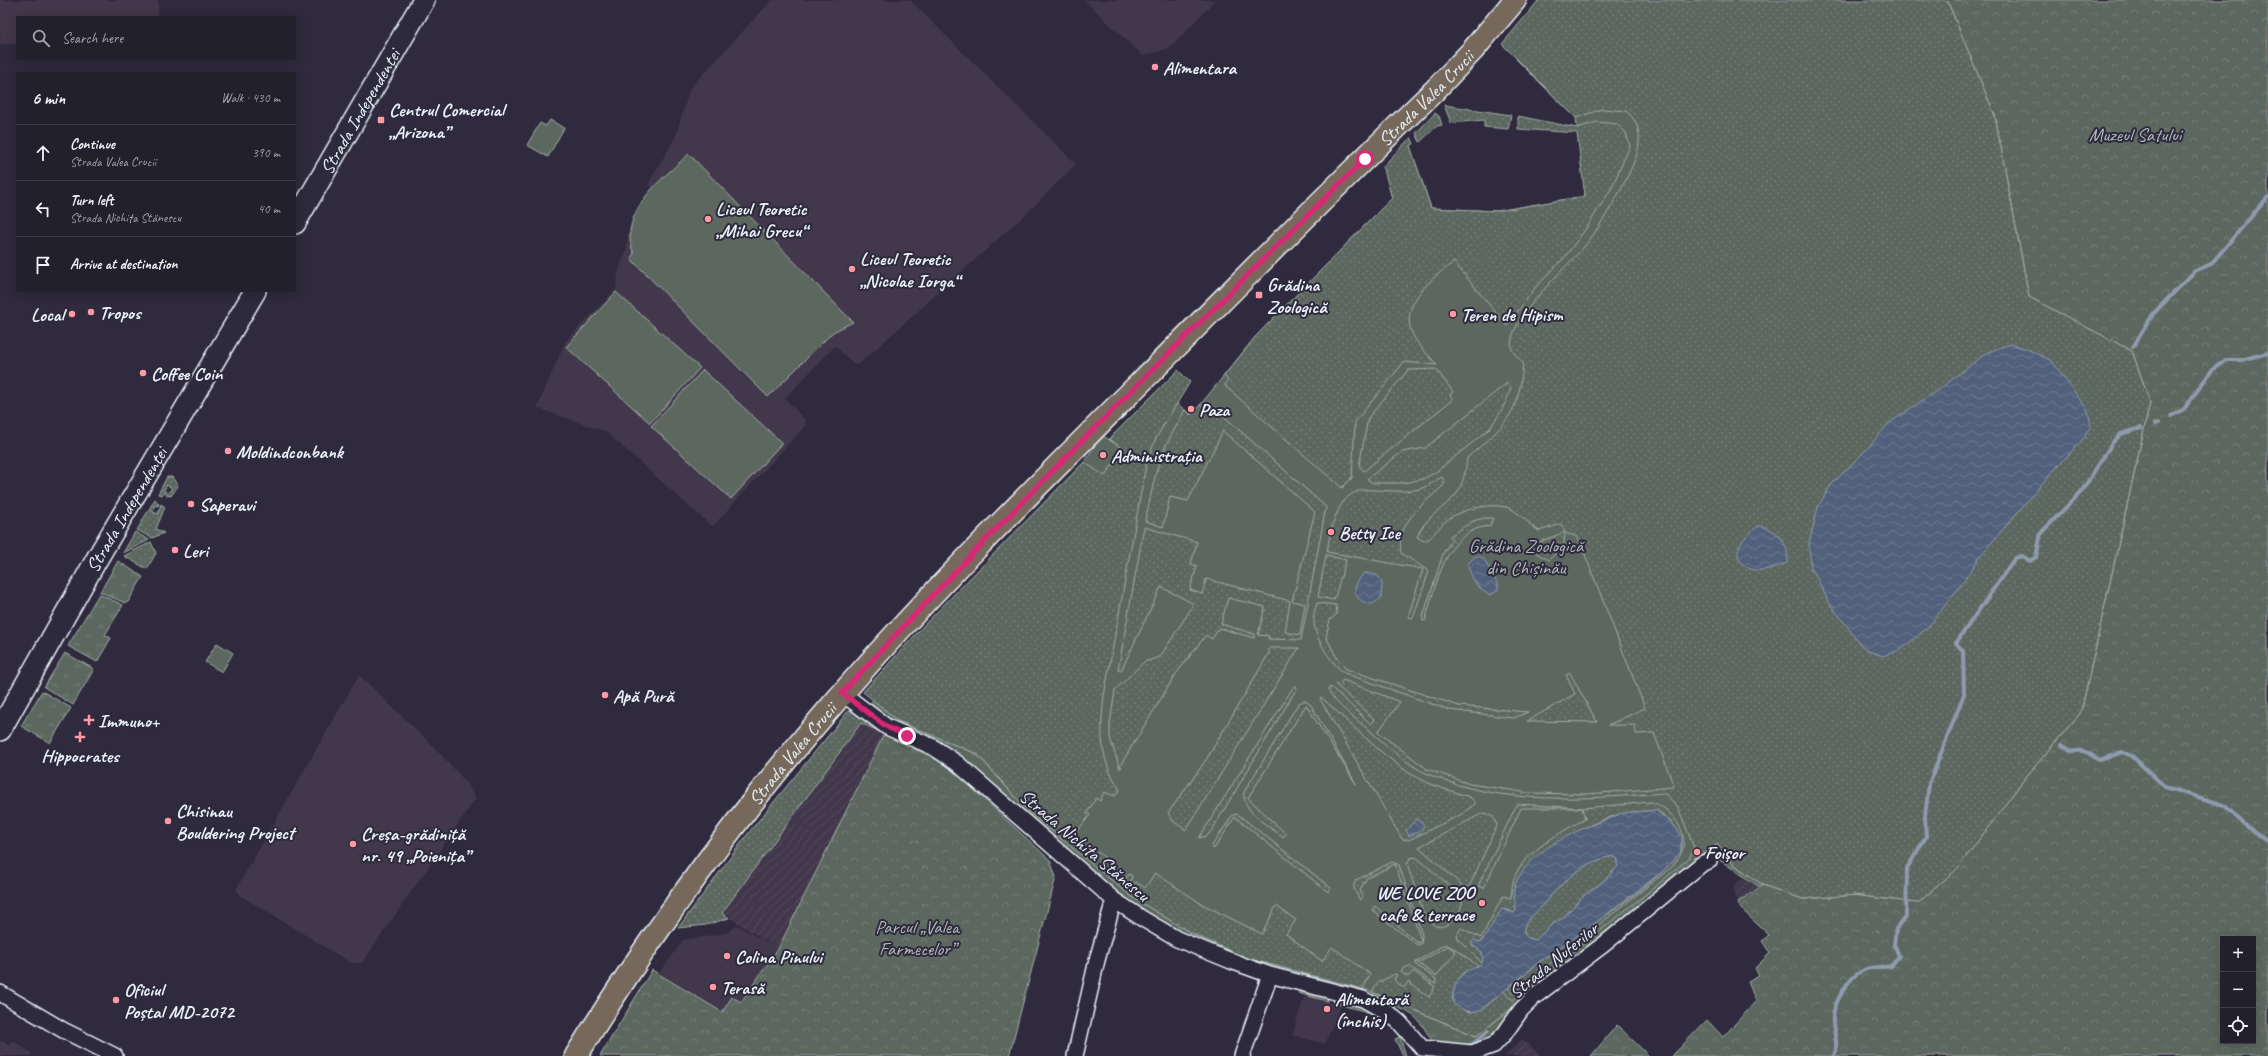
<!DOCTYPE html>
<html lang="en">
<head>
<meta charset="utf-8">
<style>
	:root { --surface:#23202e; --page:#2b2836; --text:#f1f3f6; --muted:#a3a3aa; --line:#403e4a }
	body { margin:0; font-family:Caveat,sans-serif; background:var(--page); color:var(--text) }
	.controls { position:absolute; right:12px; bottom:12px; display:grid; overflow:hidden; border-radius:0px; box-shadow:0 2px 10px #0003 }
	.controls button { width:36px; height:36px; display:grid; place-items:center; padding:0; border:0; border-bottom:1px solid var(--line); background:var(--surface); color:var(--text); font:20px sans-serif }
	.stop { position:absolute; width:12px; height:12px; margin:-9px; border:3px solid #db2777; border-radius:50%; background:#fff }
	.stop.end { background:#db2777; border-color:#fff; box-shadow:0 1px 4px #0008 }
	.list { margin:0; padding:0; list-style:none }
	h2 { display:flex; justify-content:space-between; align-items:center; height:52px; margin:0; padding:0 16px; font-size:17px }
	h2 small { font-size:13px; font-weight:400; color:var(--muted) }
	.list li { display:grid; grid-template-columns:26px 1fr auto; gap:12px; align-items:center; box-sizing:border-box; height:56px; padding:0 16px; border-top:1px solid var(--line) }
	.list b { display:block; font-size:15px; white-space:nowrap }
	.list p { margin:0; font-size:13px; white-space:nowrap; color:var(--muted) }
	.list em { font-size:13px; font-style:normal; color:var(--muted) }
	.icon { flex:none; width:22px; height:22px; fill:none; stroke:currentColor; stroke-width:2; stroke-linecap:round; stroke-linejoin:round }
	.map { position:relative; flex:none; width:2268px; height:1056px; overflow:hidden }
	.search { position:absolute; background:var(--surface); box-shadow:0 2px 10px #0003; left:16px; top:16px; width:280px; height:44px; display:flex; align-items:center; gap:10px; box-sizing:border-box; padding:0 14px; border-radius:0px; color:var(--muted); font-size:15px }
	.panel { position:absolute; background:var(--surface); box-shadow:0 2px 10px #0003; left:16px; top:72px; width:280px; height:220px; border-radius:0px }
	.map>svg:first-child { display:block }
	.built { fill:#42384b }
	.industrial { fill:url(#industrial-furrows) }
	.grass { fill:url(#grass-tufts); stroke:#a2acab }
	.forest { fill:url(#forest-crowns); stroke:#a2acab; fill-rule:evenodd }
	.park { fill:#5b685e; stroke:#a2acab }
	.garden { fill:url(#garden-dots); stroke:#a2acab; fill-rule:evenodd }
	.water { fill:url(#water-waves); stroke:#8e9bae; fill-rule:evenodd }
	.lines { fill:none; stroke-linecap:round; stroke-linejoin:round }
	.stream { stroke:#8e9bae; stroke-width:4 }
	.minor-casing { stroke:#e8f1f8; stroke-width:18 }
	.secondary-casing { stroke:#e8f1f8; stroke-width:24 }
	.primary-casing { stroke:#e8f1f8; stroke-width:25 }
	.minor { stroke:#2f2a3d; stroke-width:15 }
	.secondary { stroke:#2f2a3d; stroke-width:21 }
	.primary { stroke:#76695c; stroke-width:22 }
	.route { stroke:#db2777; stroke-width:5 }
	.poi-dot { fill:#ff9aa2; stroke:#2f2a3d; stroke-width:1.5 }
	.labels { text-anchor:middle; stroke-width:4; stroke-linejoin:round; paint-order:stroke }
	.poi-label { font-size:19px; font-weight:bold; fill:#e8f1f8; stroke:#2f2a3d; text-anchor:start }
	.street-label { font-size:19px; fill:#e8f1f8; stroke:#2f2a3d }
	.park-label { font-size:19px; fill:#b0baba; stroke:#2f2a3d }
</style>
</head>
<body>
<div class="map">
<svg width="2268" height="1056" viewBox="0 0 2268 1056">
	<defs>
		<pattern id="industrial-furrows" width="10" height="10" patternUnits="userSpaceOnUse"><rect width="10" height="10" fill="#42384b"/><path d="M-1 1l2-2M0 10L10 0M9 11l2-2" fill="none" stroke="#544c5d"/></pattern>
		<pattern id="grass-tufts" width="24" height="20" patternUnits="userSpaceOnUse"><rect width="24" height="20" fill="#5b685e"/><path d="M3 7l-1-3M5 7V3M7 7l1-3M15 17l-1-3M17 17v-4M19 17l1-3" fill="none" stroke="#737e76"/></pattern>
		<pattern id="forest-crowns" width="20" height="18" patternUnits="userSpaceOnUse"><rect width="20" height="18" fill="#5b685e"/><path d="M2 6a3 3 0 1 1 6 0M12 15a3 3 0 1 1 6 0" fill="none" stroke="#737e76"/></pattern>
		<pattern id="garden-dots" width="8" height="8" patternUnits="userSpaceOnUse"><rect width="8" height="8" fill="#5b685e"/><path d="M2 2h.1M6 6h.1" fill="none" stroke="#737e76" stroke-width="1.8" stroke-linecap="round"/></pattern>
		<pattern id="water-waves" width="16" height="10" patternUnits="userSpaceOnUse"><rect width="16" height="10" fill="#52617c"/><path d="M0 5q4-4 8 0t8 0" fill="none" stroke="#6b788f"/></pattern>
	</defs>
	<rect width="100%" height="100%" fill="#2f2a3d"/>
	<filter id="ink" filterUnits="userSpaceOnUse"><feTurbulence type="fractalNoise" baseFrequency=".025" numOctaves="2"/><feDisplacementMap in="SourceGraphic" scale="8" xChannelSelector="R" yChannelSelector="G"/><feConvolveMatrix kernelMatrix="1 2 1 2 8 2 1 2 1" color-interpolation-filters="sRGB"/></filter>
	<g filter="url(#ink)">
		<path class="built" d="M0 0H158V17H17V44H0Z
			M772 0H910L1076 164 1027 213 858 365 854 364 835 346 785 398 805 420V426L714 525H710L606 432 537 408 565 342 616 289 619 268 626 252 629 228 636 211 644 196 652 188 648 184 675 138 690 88Z
			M1084 0H1215L1170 48 1143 56Z
			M359 675 434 747 466 782 476 798 362 963H351L241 896 236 889Z
			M737 925 778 949 741 1002 722 1012 659 974 683 940 717 935 728 932Z
			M1305 994 1341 1006 1325 1044 1292 1035Z
			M0 1040 9 1045 11 1040 32 1053 30 1056H0Z"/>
		<path class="industrial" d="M861 723 884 734 778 949 722 913Z
			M1745 877 1761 888 1738 902 1733 894 1734 885Z
			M1522 1039 1542 1056H1505Z"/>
		<path class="grass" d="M118 561 143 577 128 602 125 603 100 592Z
			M99 594 123 605 105 635 111 638 97 662 68 646Z
			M65 653 94 669 73 705 44 687Z
			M42 691 71 708 50 743 21 726Z
			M873 700 898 721 977 754 1030 813 1132 897 1191 933 1246 958 1365 990 1363 992 1253 964 1198 943 1160 922 1129 902 1070 850 1030 819 887 717 870 703Z
			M1717 844 1720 847 1499 1033C1492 1038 1483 1044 1475 1047 1466 1051 1437 1047 1431 1039 1424 1029 1421 1020 1409 1013 1401 1008 1376 999 1372 992L1476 1036 1633 914Z
			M1725 853 1733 864 1763 885 1761 888 1718 859Z
			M1301 990 1329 997 1327 1001 1298 993Z
			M1334 999 1365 1007 1376 1014 1374 1016 1364 1011 1333 1003Z
			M1400 1037 1406 1056H1403L1395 1039Z"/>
		<path class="forest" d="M1947 0H2268V1056H1672L1707 1020 1723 1037 1756 1001 1748 982 1759 976 1755 968 1770 953 1762 941 1769 935 1741 909 1738 902 1763 885 1803 899 1855 895 1893 900 2025 778 2081 712 2150 402 2132 351 2029 298 1995 116ZM2223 939H2253V1041H2223Z
			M884 734 946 764 1050 860 1056 877 1009 1056H600L652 970 722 1012 732 997 741 1002 778 949Z
			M1617 1025 1649 1056H1591Z"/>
		<path class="park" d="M1947 0 1995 116 2029 297 2132 351 2150 402 2081 712 2025 778 1957 869 1918 903 1855 895 1803 899 1763 885 1733 864 1717 844 1633 914 1476 1036 1367 990 1246 958 1191 933 1132 897 1030 813 977 754 898 721 873 700 968 595 1094 469 1084 462 1102 435 1117 445 1177 404 1192 415 1256 336 1392 198 1385 172 1410 146 1431 208 1497 211 1585 196 1576 118 1516 59Z
			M550 120 564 128 548 157 527 145 540 123 546 126Z
			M689 154 853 322 833 332 768 397 630 258 634 254C616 213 663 178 689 154Z
			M616 292 700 368 650 423 566 347Z
			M703 370 782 443 731 499 651 426Z
			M217 643 233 653 222 672 205 662Z"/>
		<path class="garden" d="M1539 0H1947L1995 116 2029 297 2132 351 2150 402 2081 712 2025 778 1957 869 1918 903 1855 895 1803 899 1763 885 1733 864 1717 844 1633 914 1476 1036 1372 992 1377 983 1395 974 1397 975 1394 980 1404 988 1408 982 1429 997 1435 987 1413 971 1408 977 1401 972 1404 968 1409 966 1435 984 1436 979 1416 965V962L1445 944 1457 950 1478 966C1462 977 1455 977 1452 999 1456 1003 1460 1008 1464 1010 1477 1018 1495 999 1503 991L1513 1000 1661 882 1690 857 1694 848 1678 807 1664 793C1586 799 1503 806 1430 775 1408 766 1387 746 1369 730 1358 721 1334 703 1328 690L1330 687 1333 689 1371 724 1375 720 1335 684 1339 685 1343 680 1400 702 1378 732 1427 769 1470 784 1530 793 1587 794 1674 787 1654 733 1636 734 1635 725H1608L1645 708 1578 537 1565 533 1563 553 1557 552 1549 560 1534 552 1532 545 1565 532 1561 524 1539 531C1529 525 1523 516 1513 510 1498 501 1468 508 1453 516 1443 521 1437 532 1429 539L1424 541 1417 537C1424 518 1442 510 1455 496 1463 486 1466 470 1467 458 1505 425 1519 416 1523 363 1519 358 1512 353 1511 346 1510 317 1565 269 1584 247 1599 229 1638 166 1639 143 1640 129 1636 119 1626 111L1602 109 1576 118 1502 44ZM1448 946 1456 952 1436 976 1418 963Z
			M1444 105 1511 115 1508 129 1484 127V120L1451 123Z
			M1435 113 1439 116 1442 125 1437 126 1420 142 1416 133Z
			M1518 116 1577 128 1597 122 1617 124 1626 133 1630 146 1611 189 1587 227 1565 257 1535 288 1507 326 1454 262C1433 277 1399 304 1412 333 1417 345 1429 355 1437 365L1404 362 1355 422 1352 478 1342 488 1225 386V384L1228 380 1224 376 1256 336 1392 198 1383 166 1411 137 1414 144 1410 146 1431 208 1497 211 1585 196 1577 133 1518 129Z
			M1436 369 1453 392 1450 395 1453 399 1364 471 1359 466 1368 418 1408 370Z
			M1178 370 1190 382 1156 438 1146 465 1104 696C1100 733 1099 758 1120 790L1115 796 1104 792 1100 801 1096 798 1087 813 1090 815 1074 835 1085 844 1080 849 1091 859 1098 852 1119 870 1113 877 1122 883 1129 874 1132 876 1130 884 1136 882 1145 888 1155 873 1202 904 1262 934 1276 906 1296 920 1286 934 1322 961 1332 947 1370 974 1363 989 1246 958 1191 933 1132 897 1030 813 977 754 898 721 863 692 927 622 1084 462 1105 476 1123 449 1109 439Z
			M1507 383 1511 388C1505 405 1499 417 1488 430L1436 472 1423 479 1404 483H1373L1367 479 1402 452 1425 448Z
			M1209 403 1326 507 1301 640 1268 639 1269 636 1258 635 1265 607 1228 598 1221 624 1255 634 1254 638 1219 628 1212 639 1206 635 1176 674 1120 766 1122 767 1120 769 1110 738V724L1115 690 1144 662 1160 657 1194 604 1161 587 1121 671 1118 670 1144 527 1197 542 1191 564 1197 566 1190 590 1202 594 1206 579 1290 601 1285 632 1300 635 1305 604 1292 601 1315 512 1223 431 1188 501 1170 497 1163 527 1145 521 1156 472 1166 445 1185 410 1191 415 1200 405 1205 409Z
			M167 477H172L178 486 171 496 166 495 172 488 167 485 164 490 166 492 161 495 158 494Z
			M1442 477 1445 483 1443 486C1422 505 1396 523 1401 553L1429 571 1413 618 1408 617 1423 569 1327 552C1330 531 1337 492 1364 490 1381 489 1397 493 1414 490 1424 489 1433 482 1442 477Z
			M155 499 159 504 158 506 155 505 152 511 158 514 161 504 165 507 156 529 164 533 152 538 137 530Z
			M1484 518H1493L1490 526C1445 529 1436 586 1425 621L1422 620 1443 554 1452 539 1450 536 1473 521Z
			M135 532 149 540 123 553Z
			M151 542 156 553 147 569 124 556Z
			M1326 555 1346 560 1334 600 1318 597Z
			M1317 603 1336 605 1337 614 1330 620 1326 637 1337 658 1346 669 1459 706 1528 712 1514 718 1449 710 1344 673C1331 663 1315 639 1314 622 1313 615 1315 609 1317 603Z
			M1269 648H1299L1186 830 1174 822 1168 813 1206 760 1269 653Z
			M1570 673 1597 722 1527 721 1575 694 1566 675Z
			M1294 686 1297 688 1212 830 1207 836 1199 838Z
			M1321 697 1380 751 1409 773 1432 785 1470 797 1475 802V804L1462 814 1409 840 1402 839 1320 699Z
			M1304 700 1311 705 1356 784 1306 705 1248 798 1286 834 1283 837C1270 827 1241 811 1244 792L1298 704Z
			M850 709 884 734 861 723 722 913 729 918 706 925 678 928 750 831Z
			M1651 802C1668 806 1687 828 1683 847 1682 854 1677 860 1673 866L1513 993 1508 988C1520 979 1531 968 1544 959 1569 939 1674 874 1681 848 1685 833 1668 817 1656 810 1646 812 1635 811 1625 813 1596 818 1523 856 1515 886 1514 893 1516 903 1516 911L1514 913 1505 909 1483 940 1472 945 1482 952 1483 960 1482 963 1459 940 1457 935 1461 928 1481 938 1503 896 1511 898C1512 890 1512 881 1516 874 1524 853 1565 829 1585 819L1582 808H1521L1484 888 1478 886 1517 804 1583 808Z
			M1483 813 1492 815 1497 825 1472 881 1469 886 1464 887 1419 847Z
			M1236 814 1240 816 1331 888 1328 892 1235 817 1214 849 1211 847 1232 816Z
			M1613 856 1618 859V866L1606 879 1582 897 1563 918 1551 925 1536 940 1528 938 1524 934C1522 922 1532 917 1539 909 1561 884 1579 863 1613 856Z
			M1416 857 1462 896C1465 909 1450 931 1435 926L1425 918 1407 864 1410 858Z
			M1392 862 1399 865 1422 935 1421 944 1417 945 1372 910 1375 906 1418 943 1421 940 1395 864 1367 878 1360 890 1363 896 1360 900C1356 893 1351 887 1356 880Z"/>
		<path class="water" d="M2010 344 2027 349 2052 361 2088 411 2091 426 2084 438 2047 478 1980 556 1964 581 1929 626 1902 649 1883 656 1869 651 1861 645 1828 601 1816 576 1811 570 1809 543 1818 507 1831 485 1868 448 1888 424 1945 385 1986 353Z
			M1759 526C1776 528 1791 545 1787 563 1777 567 1766 571 1754 570 1751 570 1747 567 1744 565 1728 553 1747 533 1759 526Z
			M1479 556 1484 559 1498 585V590L1491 595C1480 593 1469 575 1468 564L1474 557Z
			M1365 573 1377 575 1382 582 1381 598C1378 600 1375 604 1370 604 1363 604 1354 596 1355 589 1356 584 1360 578 1363 574Z
			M1656 810 1677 829 1682 837 1680 853 1663 871 1586 930 1544 958 1482 1009C1471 1014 1463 1011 1454 1004 1450 994 1457 978 1465 972 1472 967 1479 969 1483 960L1482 952 1472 945V942L1474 940 1480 942 1483 940 1502 909 1514 913 1516 911C1516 904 1513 896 1514 890 1521 853 1580 828 1611 818 1616 816 1620 813 1625 813 1635 811 1646 812 1656 810ZM1613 856 1618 859V866L1606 879 1582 897 1563 918 1551 925 1536 940 1528 938 1524 934C1522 923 1532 917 1539 909 1561 884 1579 863 1613 856Z
			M1416 819 1422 822 1424 826 1419 832 1409 836 1406 831Z"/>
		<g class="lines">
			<path class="stream" d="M2133 347 2153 314 2195 271 2211 264 2268 197
				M2171 416 2184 409 2212 370 2226 360H2241L2268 353
				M2155 424 2159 423
				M2062 745 2072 752C2086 748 2089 755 2100 760L2122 752 2132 756 2165 787 2224 805 2246 826 2268 841
				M1465 1047 1473 1044 1488 1031
				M1834 1056C1839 1044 1834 1035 1833 1023 1831 1006 1848 976 1864 970 1871 966 1883 968 1891 966L1899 956 1894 944 1896 929 1906 916 1907 868 1926 837 1925 816 1929 784 1964 694 1963 651 1956 643 2015 558 2022 556 2030 561 2036 557 2041 533 2081 492 2113 442 2121 434 2141 428"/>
			<g class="minor-casing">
				<path id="minor" d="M842 693 887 727 933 747 957 763 1114 900 1143 919 1177 939 1231 961 1270 975 1363 999 1388 1013 1399 1022 1422 1048
					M0 993 63 1030 115 1056
					M1422 1048 1472 1053 1494 1045 1505 1033 1521 1010 1534 997 1603 945 1703 863 1709 861
					M1075 1056 1097 960 1114 900
					M1242 1056 1270 975"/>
			</g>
			<g class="secondary-casing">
				<g id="secondary">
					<path id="s1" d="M295 223 424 0"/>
					<path id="s2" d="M0 730 98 557 255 291"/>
				</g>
			</g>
			<g class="primary-casing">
				<g id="primary">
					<path id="s3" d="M576 1056C654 929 743 807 841 695 937 585 1040 483 1143 380 1240 283 1335 186 1434 91L1473 50 1515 0"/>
				</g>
			</g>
			<use href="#minor" class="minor"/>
			<use href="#secondary" class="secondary"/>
			<use href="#primary" class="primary"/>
		</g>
	</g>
	<g class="lines" filter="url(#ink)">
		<path class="route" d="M907 736 887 727 842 693C1010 509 1188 334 1365 159"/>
	</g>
	<g class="poi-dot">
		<circle cx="1155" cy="67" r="4"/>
		<rect x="377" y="116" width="8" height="8" rx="2"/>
		<circle cx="708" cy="219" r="4"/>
		<circle cx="852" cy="269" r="4"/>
		<rect x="1255" y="291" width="8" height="8" rx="2"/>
		<circle cx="91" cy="312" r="4"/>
		<circle cx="72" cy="314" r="4"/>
		<circle cx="1453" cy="314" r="4"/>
		<circle cx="143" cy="373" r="4"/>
		<circle cx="1191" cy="409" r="4"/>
		<circle cx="228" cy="451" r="4"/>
		<circle cx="1103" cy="455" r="4"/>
		<circle cx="191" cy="504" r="4"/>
		<circle cx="1331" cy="532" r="4"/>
		<circle cx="175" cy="550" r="4"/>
		<circle cx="605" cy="695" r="4"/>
		<path d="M87 714h4v4h4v4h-4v4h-4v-4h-4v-4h4z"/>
		<path d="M78 731h4v4h4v4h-4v4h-4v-4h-4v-4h4z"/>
		<circle cx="168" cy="821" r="4"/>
		<circle cx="353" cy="844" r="4"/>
		<circle cx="1697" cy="852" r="4"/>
		<circle cx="1482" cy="903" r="4"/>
		<circle cx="727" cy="956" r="4"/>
		<circle cx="713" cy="987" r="4"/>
		<circle cx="116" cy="1000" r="4"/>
		<circle cx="1327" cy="1009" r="4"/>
	</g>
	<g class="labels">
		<g class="poi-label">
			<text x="1163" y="74">Alimentara</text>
			<text x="389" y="116">Centrul Comercial<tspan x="389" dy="22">„Arizona”</tspan></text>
			<text x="716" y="215">Liceul Teoretic<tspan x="716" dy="22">„Mihai Grecu“</tspan></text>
			<text x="860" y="265">Liceul Teoretic<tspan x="860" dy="22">„Nicolae Iorga“</tspan></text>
			<text x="1267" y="291">Grădina<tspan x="1267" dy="22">Zoologică</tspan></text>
			<text x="99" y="319">Tropos</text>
			<text x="64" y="321" text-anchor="end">Local</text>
			<text x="1461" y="321">Teren de Hipism</text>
			<text x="151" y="380">Coffee Coin</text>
			<text x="1199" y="416">Paza</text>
			<text x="236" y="458">Moldindconbank</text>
			<text x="1111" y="462">Administrația</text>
			<text x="199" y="511">Saperavi</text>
			<text x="1339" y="539">Betty Ice</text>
			<text x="183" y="557">Leri</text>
			<text x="613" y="702">Apă Pură</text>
			<text x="98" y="727">Immuno+</text>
			<text x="80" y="762" text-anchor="middle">Hippocrates</text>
			<text x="176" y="817">Chisinau<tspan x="176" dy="22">Bouldering Project</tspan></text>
			<text x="361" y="840">Creșa-grădiniță<tspan x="361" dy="22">nr. 49 „Poienița”</tspan></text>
			<text x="1705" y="859">Foișor</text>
			<text x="1474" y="899" text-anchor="end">WE LOVE ZOO<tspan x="1474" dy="22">cafe &amp; terrace</tspan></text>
			<text x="735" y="963">Colina Pinului</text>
			<text x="721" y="994">Terasă</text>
			<text x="124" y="996">Oficiul<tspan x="124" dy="22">Poștal MD-2072</tspan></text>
			<text x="1335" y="1005">Alimentară<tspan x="1335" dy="22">(închis)</tspan></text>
		</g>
		<g class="street-label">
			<text dy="7" stroke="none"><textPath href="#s3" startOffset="1284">Strada Valea Crucii</textPath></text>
			<text dy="7" stroke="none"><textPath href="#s1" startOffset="129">Strada Independenței</textPath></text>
			<text dy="7" stroke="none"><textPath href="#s2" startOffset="254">Strada Independenței</textPath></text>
			<text dy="7" stroke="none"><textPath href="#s3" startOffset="372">Strada Valea Crucii</textPath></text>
			<text transform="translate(1085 845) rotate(40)" y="7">Strada Nichita Stănescu</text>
			<text transform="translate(1553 960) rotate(-39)" y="7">Strada Nuferilor</text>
		</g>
		<g class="park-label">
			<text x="2135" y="141">Muzeul Satului</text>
			<text x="1526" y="552">Grădina Zoologică<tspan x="1526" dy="22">din Chișinău</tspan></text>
			<text x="917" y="933">Parcul „Valea<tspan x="917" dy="22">Farmecelor”</tspan></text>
		</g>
	</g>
</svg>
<div class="controls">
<button>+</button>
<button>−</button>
<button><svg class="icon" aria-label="locate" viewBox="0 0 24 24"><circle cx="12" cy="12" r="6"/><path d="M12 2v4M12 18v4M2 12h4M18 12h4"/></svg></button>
</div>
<div class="stop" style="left:1365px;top:159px"></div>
<div class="stop end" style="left:907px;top:736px"></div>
<div class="search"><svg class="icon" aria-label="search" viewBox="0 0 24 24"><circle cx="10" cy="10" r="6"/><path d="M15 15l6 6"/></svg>Search here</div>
<section class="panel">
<h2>6 min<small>Walk · 430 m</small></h2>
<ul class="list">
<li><svg class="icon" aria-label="ahead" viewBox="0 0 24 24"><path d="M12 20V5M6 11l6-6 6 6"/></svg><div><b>Continue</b><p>Strada Valea Crucii</p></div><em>390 m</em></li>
<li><svg class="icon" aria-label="left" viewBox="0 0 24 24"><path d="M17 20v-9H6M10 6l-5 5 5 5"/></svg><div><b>Turn left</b><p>Strada Nichita Stănescu</p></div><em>40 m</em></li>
<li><svg class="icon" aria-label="arrive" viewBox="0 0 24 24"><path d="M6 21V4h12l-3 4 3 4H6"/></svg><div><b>Arrive at destination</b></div></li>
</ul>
</section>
</div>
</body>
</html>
